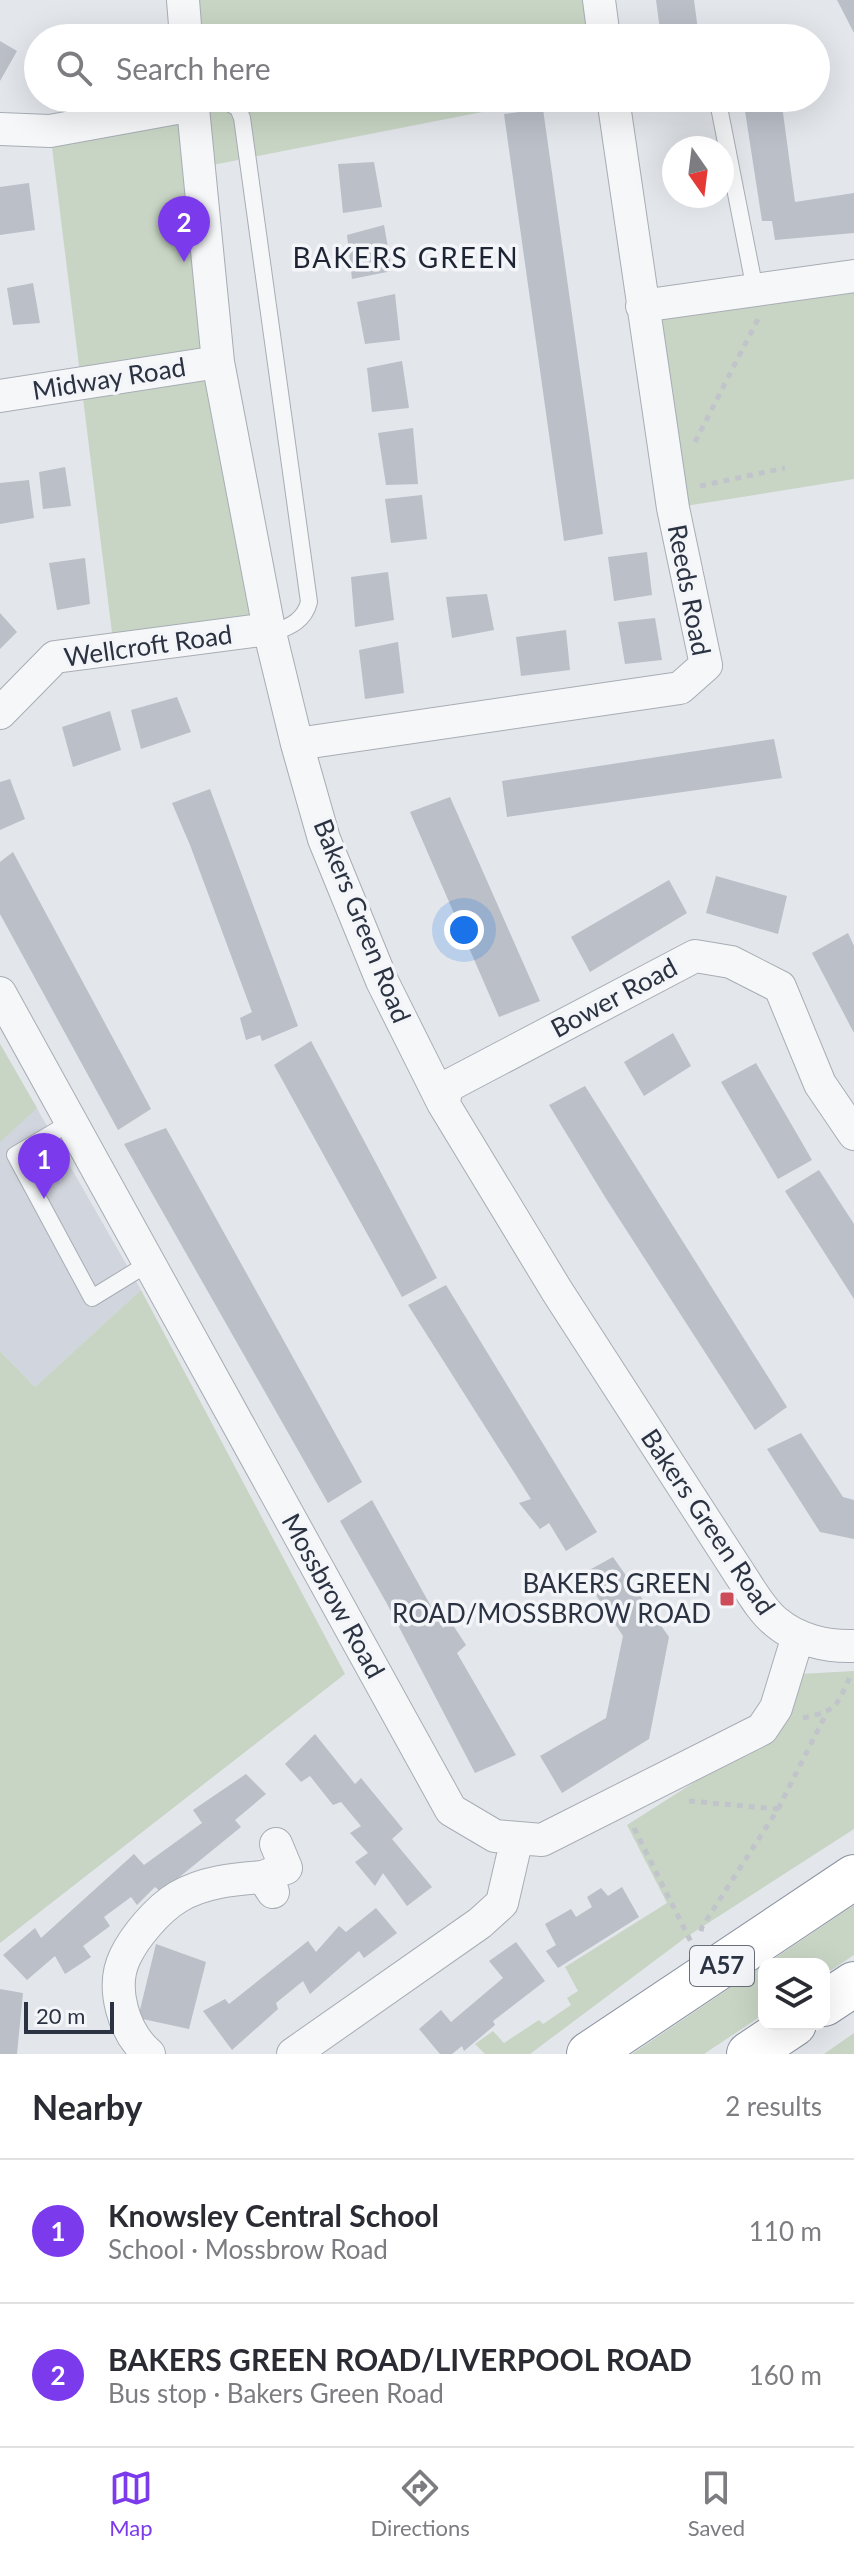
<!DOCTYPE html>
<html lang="en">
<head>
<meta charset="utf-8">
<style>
	:root { --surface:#fff; --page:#f2f2f3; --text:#2b2b33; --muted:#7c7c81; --line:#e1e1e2; --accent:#7c3aed }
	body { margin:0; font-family:Lato,sans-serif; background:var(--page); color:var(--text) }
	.controls { position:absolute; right:24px; bottom:24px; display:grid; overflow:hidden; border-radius:16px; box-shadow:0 8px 32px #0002 }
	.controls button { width:72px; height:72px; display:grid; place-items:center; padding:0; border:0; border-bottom:2px solid var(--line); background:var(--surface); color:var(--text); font:40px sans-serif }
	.compass { position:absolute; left:662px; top:136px; width:72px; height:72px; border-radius:50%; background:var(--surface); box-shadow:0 8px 32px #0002; rotate:166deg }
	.scale { position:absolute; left:24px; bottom:20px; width:90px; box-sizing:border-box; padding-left:8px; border:4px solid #2b3343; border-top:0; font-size:22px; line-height:28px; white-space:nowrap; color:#2b3343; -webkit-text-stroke:6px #f3f5f8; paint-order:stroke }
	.you { position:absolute; left:464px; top:930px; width:28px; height:28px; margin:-20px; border:6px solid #fff; border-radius:50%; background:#1a73e8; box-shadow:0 0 0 12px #1a73e833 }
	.badge { display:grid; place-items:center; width:52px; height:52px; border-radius:50%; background:var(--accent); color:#fff; font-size:26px; font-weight:700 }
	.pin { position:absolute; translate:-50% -66px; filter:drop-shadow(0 2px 4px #0008) }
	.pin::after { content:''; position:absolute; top:42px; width:28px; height:24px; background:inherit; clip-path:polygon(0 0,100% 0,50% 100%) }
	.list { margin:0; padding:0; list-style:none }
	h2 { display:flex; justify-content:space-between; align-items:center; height:104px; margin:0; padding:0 32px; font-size:34px }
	h2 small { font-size:26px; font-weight:400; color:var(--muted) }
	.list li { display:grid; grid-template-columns:52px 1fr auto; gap:24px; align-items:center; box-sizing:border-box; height:144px; padding:0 32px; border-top:2px solid var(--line) }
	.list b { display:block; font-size:30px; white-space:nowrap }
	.list p { margin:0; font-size:26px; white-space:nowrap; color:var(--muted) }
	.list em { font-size:26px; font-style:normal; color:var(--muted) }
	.icon { flex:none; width:44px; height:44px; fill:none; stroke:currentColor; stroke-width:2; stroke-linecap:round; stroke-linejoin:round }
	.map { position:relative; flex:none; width:854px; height:2054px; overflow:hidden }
	.search { position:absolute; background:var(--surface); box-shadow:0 8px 32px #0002; left:24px; right:24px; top:24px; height:88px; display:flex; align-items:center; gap:20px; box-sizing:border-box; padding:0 28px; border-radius:44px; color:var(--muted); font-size:30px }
	.sheet { height:392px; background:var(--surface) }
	nav { display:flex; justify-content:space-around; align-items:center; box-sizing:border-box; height:112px; border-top:2px solid var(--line); background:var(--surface); font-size:22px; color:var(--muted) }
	nav a { display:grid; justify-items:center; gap:4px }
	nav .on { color:var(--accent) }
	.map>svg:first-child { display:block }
	.built { fill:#d1d5dd }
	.green { fill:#c8d5c4 }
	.building { fill:#babfc8 }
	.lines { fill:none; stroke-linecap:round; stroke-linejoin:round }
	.service-casing { stroke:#a8adb5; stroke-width:18 }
	.minor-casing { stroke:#a8adb5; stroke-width:34 }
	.trunk-casing { stroke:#8b92a1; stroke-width:46 }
	.path { stroke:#c1c4ca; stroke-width:5; stroke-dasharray:6 6; stroke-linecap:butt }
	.service { stroke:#f6f7f9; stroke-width:16 }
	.minor { stroke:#f6f7f9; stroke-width:32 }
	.trunk { stroke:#fff; stroke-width:44 }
	.poi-dot { fill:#cc4c59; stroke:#f3f5f8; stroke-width:3 }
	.labels { text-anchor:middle; stroke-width:7; stroke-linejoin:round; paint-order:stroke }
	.shield { fill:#f3f5f8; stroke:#676d79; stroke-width:2 }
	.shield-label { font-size:24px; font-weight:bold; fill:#2b3343 }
	.street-label { font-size:26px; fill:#2b3343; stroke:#f3f5f8 }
	.poi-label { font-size:26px; fill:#2b3343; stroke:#f3f5f8; text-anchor:end }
	.neighbourhood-label { font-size:28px; letter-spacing:2px; fill:#1d2434; stroke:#f3f5f8 }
</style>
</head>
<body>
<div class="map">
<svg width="854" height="2054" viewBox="0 0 854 2054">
	<rect width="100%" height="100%" fill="#e3e6eb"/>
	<path class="built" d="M0 1044 141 1290 35 1387 0 1351Z"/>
	<path class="green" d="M183 0H599L604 38H186Z
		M192 98H553L202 167 269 629 114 649 50 131Z
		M854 276V479L673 508 642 306Z
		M0 1044 37 1108 0 1142Z
		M141 1290 345 1674 0 1943V1351L35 1387Z
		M854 1671V1829L685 1938 530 2054H485L475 2044 493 2031 504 2043 539 2020 543 2024 571 2005 567 1998 578 1991 565 1967 667 1903 627 1825 778 1729 800 1674Z
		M854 1905V1955L824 1975V1964H766Z
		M764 1965V2014L704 2054H632Z
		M854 2033V2054H824Z"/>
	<path class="building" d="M656 0H694L699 38H661Z
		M837 0H854V33Z
		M0 41 17 51 0 81Z
		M743 98H781L795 202 854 193V233L775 240 772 221H762Z
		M543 109 603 534 564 541 504 114Z
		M374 162 382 207 343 213 338 164Z
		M29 183 35 230 0 235V187Z
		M384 225 392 271 352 279 347 235Z
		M33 283 40 323 13 325 7 288Z
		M395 294 400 340 365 344 357 302Z
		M402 361 409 408 372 412 367 368Z
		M413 428 418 484 386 485 378 433Z
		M65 467 71 506 43 509 39 472Z
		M29 480 34 518 0 524V483Z
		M422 495 427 539 391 543 385 499Z
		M647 552 652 595 614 601 608 557Z
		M85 558 90 604 57 610 49 563Z
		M388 572 394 620 355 627 351 577Z
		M487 594 494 630 452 638 446 597Z
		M0 613 17 632 0 649Z
		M655 618 662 660 625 664 618 622Z
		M566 630 570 670 521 676 516 637Z
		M398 642 404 693 365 699 359 650Z
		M177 697 191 732 141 749 131 710Z
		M110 711 121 750 73 767 62 727Z
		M774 739 782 778 507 817 502 781Z
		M10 779 25 819 0 830V782Z
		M210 789 298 1026 262 1041 260 1035 246 1040 240 1018 252 1012 190 845 172 803Z
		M450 797 540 1001 499 1017 410 812Z
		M13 852 151 1109 118 1130 0 914V862Z
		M716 876 787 896 778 934 706 913Z
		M669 880 687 913 590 972 571 937Z
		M848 933 854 946V1033L812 953Z
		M673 1033 691 1066 644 1096 624 1062Z
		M311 1041 437 1278 402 1297 274 1065Z
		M756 1063 812 1160 778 1179 721 1082Z
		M585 1086 787 1407 755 1430 605 1197 549 1105Z
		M166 1128 362 1482 328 1503 124 1144Z
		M819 1170 854 1224V1299L785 1191Z
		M446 1285 597 1532 566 1551 549 1523 540 1529 519 1503 531 1499 408 1305Z
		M801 1433 843 1497 854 1500V1539L820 1532 767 1449Z
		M372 1500 443 1628 451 1622 466 1645 457 1653 516 1755 475 1773 386 1602 340 1521Z
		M613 1557 669 1637 649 1739 562 1793 540 1756 606 1718 623 1636 582 1574Z
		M315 1734 355 1784 361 1778 403 1829 392 1839 432 1887 407 1906 383 1873 375 1886 355 1862 368 1853 350 1833 361 1826 341 1802 333 1805 310 1776 301 1782 285 1764Z
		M246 1774 266 1794 235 1820 241 1827 161 1892 155 1887 137 1905 131 1897 104 1917 110 1926 83 1946 91 1957 65 1974 55 1956 27 1980 3 1955 35 1928 41 1938 134 1854 144 1865 202 1823 193 1810Z
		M622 1887 639 1917 558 1968 546 1951 556 1945 545 1924 571 1909 576 1917 592 1907 587 1897 601 1888 608 1896Z
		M376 1908 397 1933 364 1958 359 1951 310 1994 303 1981 276 2003 278 2009 232 2050 203 2011 225 1999 229 2004 308 1941 316 1952 339 1926 346 1932Z
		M516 1942 545 1981 493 2021 495 2025 464 2051 462 2046 452 2054H440L419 2029 441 2010 451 2022 503 1978 489 1961Z
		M156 1944 206 1962 189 2029 138 2018Z
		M0 1989 23 1993 17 2054H0Z"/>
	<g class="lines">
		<g class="service-casing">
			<path id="service" d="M718 102 755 290
				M193 105 225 101 238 108 242 118 309 602C304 622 288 627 271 634
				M71 1122 15 1155 92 1298 149 1263"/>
		</g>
		<g class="minor-casing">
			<path id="minor" d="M183 0 186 38
				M599 0 604 38
				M192 98 218 362 269 629 297 744 324 839 382 981 443 1103 557 1291 741 1576C751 1591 762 1611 776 1622 797 1640 827 1647 854 1646
				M0 129 50 131 193 105
				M642 306 854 276
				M0 396 218 362
				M0 713 55 657 269 629
				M297 744 680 688 706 665 673 508 613 98
				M0 993 451 1810 495 1836 542 1840 762 1729 776 1708 798 1636
				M443 1103 448 1086 695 956 731 962 780 987 820 1084 854 1134
				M263 1877 286 1868 276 1844
				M149 2054C124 2033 110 1988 125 1957 135 1936 158 1909 178 1897 203 1882 234 1879 263 1877L273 1892
				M293 2054 480 1923 502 1903 517 1838"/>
		</g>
		<g class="trunk-casing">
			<path id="trunk" d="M824 2004 854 1984
				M589 2054 854 1877
				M749 2054 794 2024"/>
		</g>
		<path class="path" d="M695 442 758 319
			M700 486 785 468
			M803 1718C839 1710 836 1706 851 1675
			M689 1801 778 1809 702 1927 700 1936
			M778 1809 826 1714
			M634 1828 692 1944"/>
		<use href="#service" class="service"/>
		<use href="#minor" class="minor"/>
		<use href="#trunk" class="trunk"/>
	</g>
	<rect class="poi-dot" x="719" y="1591" width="16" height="16" rx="4"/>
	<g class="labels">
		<rect class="shield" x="690" y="1946" width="64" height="40" rx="6"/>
		<g class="shield-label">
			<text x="722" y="1974">A57</text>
		</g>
		<g class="street-label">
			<text transform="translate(109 379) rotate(-9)" y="9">Midway Road</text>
			<text transform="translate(689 590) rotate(79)" y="9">Reeds Road</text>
			<text transform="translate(148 646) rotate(-8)" y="9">Wellcroft Road</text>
			<text transform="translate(362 921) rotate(68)" y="9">Bakers Green Road</text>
			<text transform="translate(614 998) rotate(-28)" y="9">Bower Road</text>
			<text transform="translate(708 1522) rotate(56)" y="9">Bakers Green Road</text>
			<text transform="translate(333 1596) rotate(61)" y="9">Mossbrow Road</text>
		</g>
		<g class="poi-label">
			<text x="711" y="1593">BAKERS GREEN<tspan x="711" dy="30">ROAD/MOSSBROW ROAD</tspan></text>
		</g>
		<g class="neighbourhood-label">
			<text x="406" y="268">BAKERS GREEN</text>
		</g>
	</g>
</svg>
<div class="controls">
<button><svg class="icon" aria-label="layers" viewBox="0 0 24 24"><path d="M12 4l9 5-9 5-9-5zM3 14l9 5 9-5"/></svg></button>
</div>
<svg class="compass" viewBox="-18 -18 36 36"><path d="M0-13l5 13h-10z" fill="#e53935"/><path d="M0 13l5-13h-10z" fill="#7c7c81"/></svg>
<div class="scale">20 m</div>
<div class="you"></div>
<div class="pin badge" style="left:44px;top:1199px">1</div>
<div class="pin badge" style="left:184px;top:262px">2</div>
<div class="search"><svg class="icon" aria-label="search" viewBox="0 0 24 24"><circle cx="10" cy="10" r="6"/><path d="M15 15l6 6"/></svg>Search here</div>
</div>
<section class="sheet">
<h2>Nearby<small>2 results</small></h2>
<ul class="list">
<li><span class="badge">1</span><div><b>Knowsley Central School</b><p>School · Mossbrow Road</p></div><em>110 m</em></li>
<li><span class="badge">2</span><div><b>BAKERS GREEN ROAD/LIVERPOOL ROAD</b><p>Bus stop · Bakers Green Road</p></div><em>160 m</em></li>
</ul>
</section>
<nav>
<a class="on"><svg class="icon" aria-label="map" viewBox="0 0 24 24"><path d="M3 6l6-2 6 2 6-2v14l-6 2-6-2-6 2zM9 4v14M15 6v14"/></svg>Map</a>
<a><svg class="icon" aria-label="directions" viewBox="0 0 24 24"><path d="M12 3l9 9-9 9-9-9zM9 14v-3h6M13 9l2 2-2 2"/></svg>Directions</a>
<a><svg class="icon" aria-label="saved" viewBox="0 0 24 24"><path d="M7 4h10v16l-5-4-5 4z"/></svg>Saved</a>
</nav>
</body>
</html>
